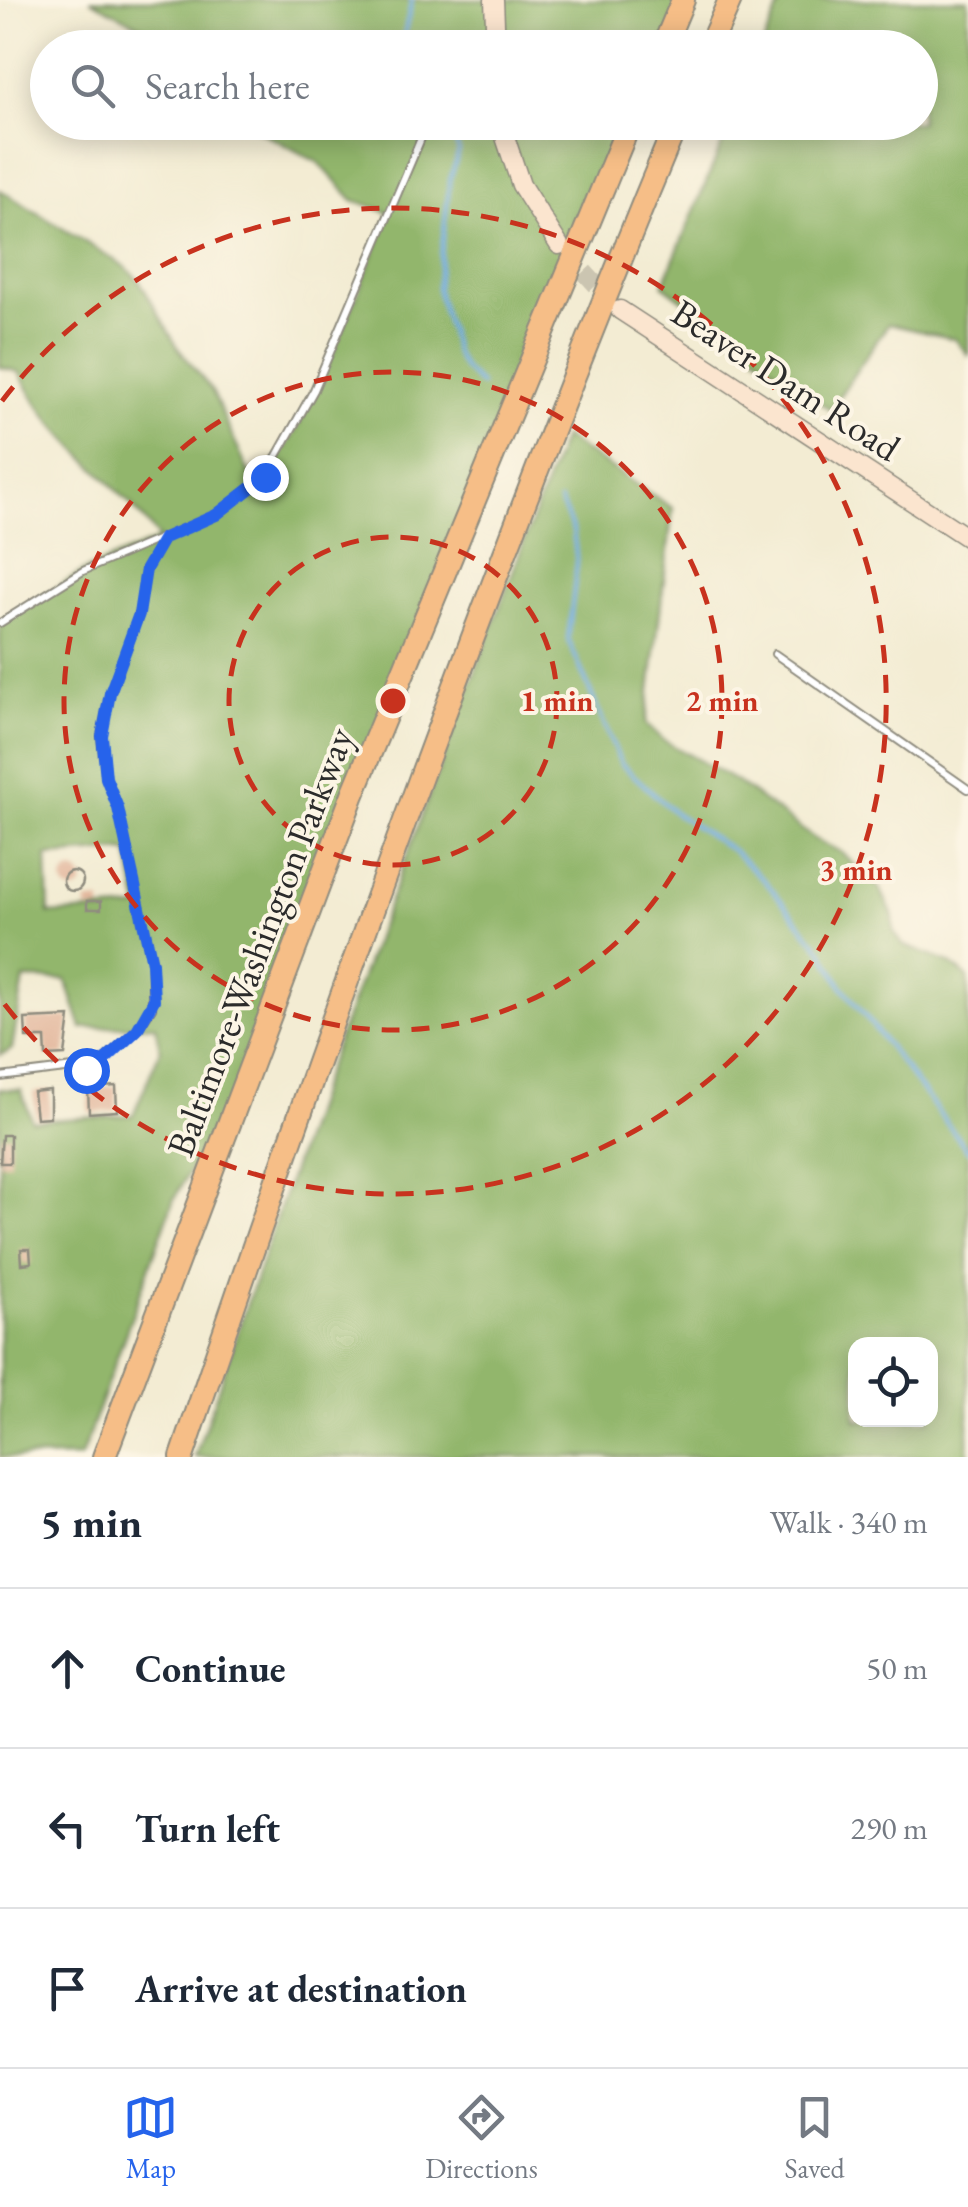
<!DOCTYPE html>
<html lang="en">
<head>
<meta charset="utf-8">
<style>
	:root { --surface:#fff; --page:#f2f2f3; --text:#1f2937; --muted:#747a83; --line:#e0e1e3; --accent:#2563eb }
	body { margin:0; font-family:"EB Garamond",serif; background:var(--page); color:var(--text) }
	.controls { position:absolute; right:30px; bottom:30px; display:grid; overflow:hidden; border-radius:20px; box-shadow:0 5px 25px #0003 }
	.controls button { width:90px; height:90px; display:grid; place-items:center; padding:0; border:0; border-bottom:2px solid var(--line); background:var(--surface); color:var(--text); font:50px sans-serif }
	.stop { position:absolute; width:30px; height:30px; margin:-22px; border:8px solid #2563eb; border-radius:50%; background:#fff }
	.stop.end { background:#2563eb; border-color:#fff; box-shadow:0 2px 10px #0008 }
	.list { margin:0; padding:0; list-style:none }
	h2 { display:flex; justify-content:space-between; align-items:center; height:130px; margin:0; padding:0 40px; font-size:42px }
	h2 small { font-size:32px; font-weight:400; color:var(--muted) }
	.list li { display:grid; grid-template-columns:65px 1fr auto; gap:30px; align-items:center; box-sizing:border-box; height:160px; padding:0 40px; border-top:2px solid var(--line) }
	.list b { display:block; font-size:38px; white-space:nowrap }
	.list em { font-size:32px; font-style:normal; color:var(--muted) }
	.icon { flex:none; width:55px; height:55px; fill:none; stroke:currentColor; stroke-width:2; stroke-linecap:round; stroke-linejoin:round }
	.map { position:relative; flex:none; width:968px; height:1457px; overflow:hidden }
	.search { position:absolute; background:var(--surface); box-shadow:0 5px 25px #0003; left:30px; right:30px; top:30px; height:110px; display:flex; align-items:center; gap:25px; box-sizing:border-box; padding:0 35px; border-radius:55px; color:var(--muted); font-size:38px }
	.sheet { height:610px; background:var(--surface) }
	nav { display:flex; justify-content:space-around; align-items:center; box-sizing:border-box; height:140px; border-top:2px solid var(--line); background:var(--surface); font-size:28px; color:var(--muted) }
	nav a { display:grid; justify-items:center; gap:5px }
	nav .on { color:var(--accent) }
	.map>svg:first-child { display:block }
	.forest { fill:#92b66c; stroke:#5e704c; stroke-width:2.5; fill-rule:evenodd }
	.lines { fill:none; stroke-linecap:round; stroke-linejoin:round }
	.stream { stroke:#71ace2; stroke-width:4 }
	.building { fill:#e3b79d }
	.secondary-tunnel { stroke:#cbc5b1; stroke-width:18; stroke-dasharray:18 9; stroke-linecap:butt }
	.lane-casing { stroke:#8f8c7f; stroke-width:10 }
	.secondary-casing { stroke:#8f8c7f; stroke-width:21 }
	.highway-casing { stroke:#8f8c7f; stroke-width:26 }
	.lane { stroke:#fff; stroke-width:6 }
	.secondary { stroke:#fbe5cf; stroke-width:18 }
	.highway { stroke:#f6be87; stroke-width:22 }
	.route { stroke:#2563eb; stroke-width:12 }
	.ring { fill:none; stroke:#c8321e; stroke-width:5; stroke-dasharray:18 12 }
	.labels { text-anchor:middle; stroke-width:8; stroke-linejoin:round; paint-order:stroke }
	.street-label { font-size:38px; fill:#2b2b2b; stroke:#fcf5e5 }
	.centre { fill:#c8321e; stroke:#fcf5e5; stroke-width:5 }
	.ring-label { font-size:30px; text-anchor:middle; font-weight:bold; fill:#c8321e; stroke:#fcf5e5; stroke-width:8; stroke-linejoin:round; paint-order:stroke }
</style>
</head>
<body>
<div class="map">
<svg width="968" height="1457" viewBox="0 0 968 1457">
	<rect width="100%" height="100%" fill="#fcf5e5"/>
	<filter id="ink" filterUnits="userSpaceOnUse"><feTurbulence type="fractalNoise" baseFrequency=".01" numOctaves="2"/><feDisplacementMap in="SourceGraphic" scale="20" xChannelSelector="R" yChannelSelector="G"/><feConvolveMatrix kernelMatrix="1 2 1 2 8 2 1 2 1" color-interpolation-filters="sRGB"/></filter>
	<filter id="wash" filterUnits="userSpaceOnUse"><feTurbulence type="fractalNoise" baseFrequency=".0048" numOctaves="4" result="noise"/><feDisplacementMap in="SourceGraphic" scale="40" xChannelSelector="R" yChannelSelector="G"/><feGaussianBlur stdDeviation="2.25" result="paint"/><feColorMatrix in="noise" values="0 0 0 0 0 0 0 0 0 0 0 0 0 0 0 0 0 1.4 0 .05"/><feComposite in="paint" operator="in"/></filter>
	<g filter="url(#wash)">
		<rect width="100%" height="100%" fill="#f3ecd3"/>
		<path class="forest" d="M90 0H683L663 48 172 47 156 34Z
			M782 0H968V355L955 339 888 324 830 410 663 285 731 123 920 122V48L762 47Z
			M244 123H630L254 1054 174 1199 81 1457H0V1089L21 1090 32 1121 133 1115 160 1051 156 1025 82 1028 66 980 24 979 12 1049 0 1055V623L83 571 159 539C117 480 51 439 19 372L0 367V190L124 266 139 280 177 346 212 391 255 486C306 442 361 280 390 213L353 200 319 163ZM120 851 128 852 139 908 49 914 47 856Z
			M563 437 673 508 646 723 663 740 736 781 815 839 841 852 881 890 893 916 894 932 903 945 950 963 968 978V1457H195L321 1085ZM856 1344H930V1420H856Z"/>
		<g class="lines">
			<path class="stream" d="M401 48 412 0
				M417 122 455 141 459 151 450 179 437 289 455 352 463 368 481 385
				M560 501 573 530 577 563 568 639 621 764 675 813 732 850 765 881 822 950 840 983 968 1151"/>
		</g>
		<g id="blocks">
			<path class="building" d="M63 881a10 10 0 1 1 20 0a10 10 0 1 1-20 0Z
				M87 901H101V909H87Z
				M70 1017 65 1055 46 1056 45 1038H26L25 1019Z
				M116 1086 117 1111 89 1113 88 1088Z
				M50 1090V1117L36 1118 33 1092Z
				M2 1135H10V1163H0Z
				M21 1249H30L31 1263 22 1264Z"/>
		</g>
	</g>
	<g filter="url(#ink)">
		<use href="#blocks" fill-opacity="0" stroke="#8f8c7f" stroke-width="2.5"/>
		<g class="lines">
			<path class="secondary-tunnel" d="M566 252 613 303"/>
			<g class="lane-casing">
				<path id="lane" d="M465 48 493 42
					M0 623 83 571 216 515 265 477 314 390 428 122
					M775 654 968 789
					M0 1077 98 1065 137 1030 152 1008V963L118 808 106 778 101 736 110 693 139 614 146 569 164 538"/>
			</g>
			<g class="secondary-casing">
				<path id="secondary" d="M494 0 496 48
					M500 122 521 185 559 245
					M620 310 968 538"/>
			</g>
			<g class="highway-casing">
				<path id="highway" d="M663 48 683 0
					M709 48 730 0
					M104 1457 353 794 630 122
					M182 1457C334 1007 494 561 677 122"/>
			</g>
			<use href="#lane" class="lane"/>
			<use href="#secondary" class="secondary"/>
			<use href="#highway" class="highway"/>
		</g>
	</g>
	<g class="lines" filter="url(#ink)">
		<path class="route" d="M86 1070 107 1058 137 1030 154 1000 152 963 118 808 106 778 102 736 110 693 139 614 146 569 164 538 216 515 265 477"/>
	</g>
	<g class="ring">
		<circle cx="393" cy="701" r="164"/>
		<circle cx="393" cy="701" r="329"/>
		<path d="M2 401A493 493 0 1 1 2 1001"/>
	</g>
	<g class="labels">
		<g class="street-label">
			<text transform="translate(786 380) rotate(33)" y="13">Beaver Dam Road</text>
			<text transform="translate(260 942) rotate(-69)" y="13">Baltimore-Washington Parkway</text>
		</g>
	</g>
	<circle cx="393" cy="701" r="15" class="centre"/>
	<g class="ring-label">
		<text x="557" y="711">1 min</text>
		<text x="722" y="711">2 min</text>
		<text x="856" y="880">3 min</text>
	</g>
</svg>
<div class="controls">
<button><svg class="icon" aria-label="locate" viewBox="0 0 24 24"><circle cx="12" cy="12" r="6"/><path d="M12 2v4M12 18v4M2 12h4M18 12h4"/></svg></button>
</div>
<div class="stop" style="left:86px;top:1070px"></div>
<div class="stop end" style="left:265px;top:477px"></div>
<div class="search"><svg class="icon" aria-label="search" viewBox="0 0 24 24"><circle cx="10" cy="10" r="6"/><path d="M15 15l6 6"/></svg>Search here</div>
</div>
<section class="sheet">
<h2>5 min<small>Walk · 340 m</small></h2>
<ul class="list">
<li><svg class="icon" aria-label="ahead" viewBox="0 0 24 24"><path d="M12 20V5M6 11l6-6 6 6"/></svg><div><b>Continue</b></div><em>50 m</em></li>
<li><svg class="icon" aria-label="left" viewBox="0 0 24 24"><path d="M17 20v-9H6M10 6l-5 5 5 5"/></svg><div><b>Turn left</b></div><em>290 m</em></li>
<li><svg class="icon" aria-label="arrive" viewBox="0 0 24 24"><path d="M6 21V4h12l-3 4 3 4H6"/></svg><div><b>Arrive at destination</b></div></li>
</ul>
</section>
<nav>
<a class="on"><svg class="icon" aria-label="map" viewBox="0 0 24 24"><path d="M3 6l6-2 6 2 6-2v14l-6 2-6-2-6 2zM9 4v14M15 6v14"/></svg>Map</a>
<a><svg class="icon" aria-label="directions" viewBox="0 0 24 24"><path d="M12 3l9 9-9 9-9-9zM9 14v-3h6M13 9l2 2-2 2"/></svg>Directions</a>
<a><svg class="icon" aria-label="saved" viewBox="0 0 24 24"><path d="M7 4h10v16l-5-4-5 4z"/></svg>Saved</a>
</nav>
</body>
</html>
